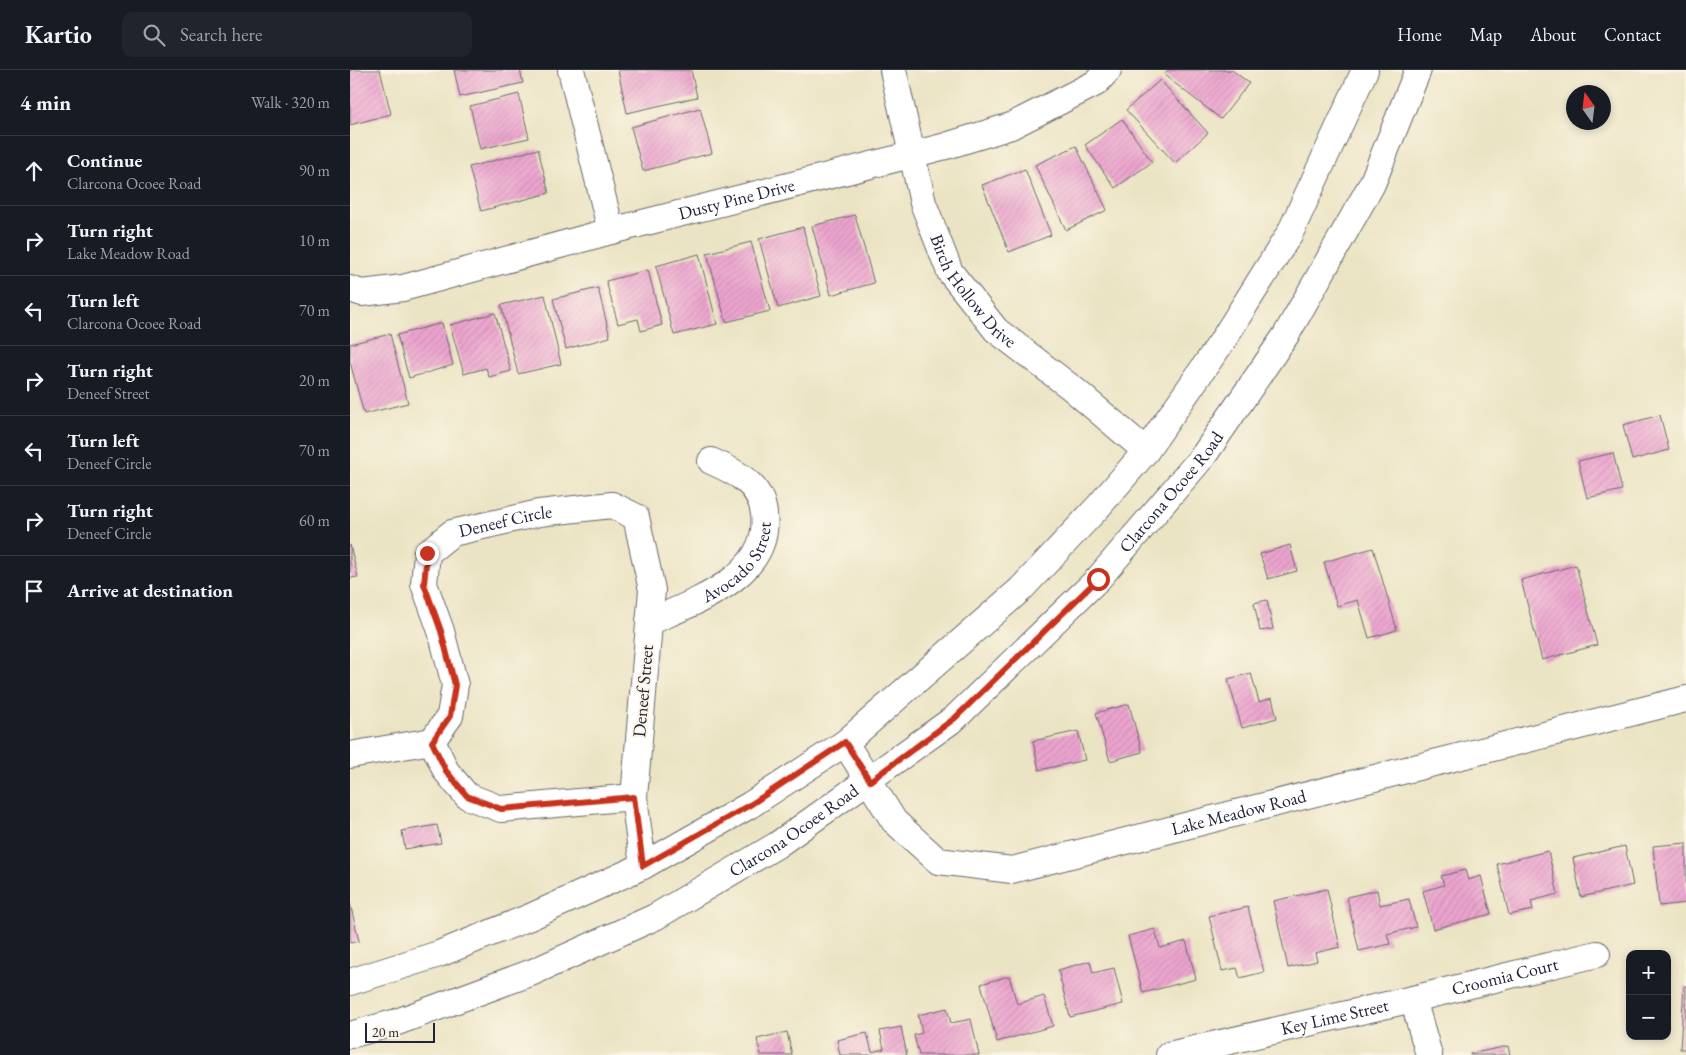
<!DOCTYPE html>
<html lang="en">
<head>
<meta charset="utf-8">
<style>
	:root { --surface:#171b24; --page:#20242c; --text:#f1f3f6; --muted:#9ea1a6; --line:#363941 }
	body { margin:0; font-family:"EB Garamond",serif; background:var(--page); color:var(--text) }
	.controls { position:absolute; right:15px; bottom:15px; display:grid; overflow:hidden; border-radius:10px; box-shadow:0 2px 8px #0003 }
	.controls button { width:45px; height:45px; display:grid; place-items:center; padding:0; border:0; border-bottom:1px solid var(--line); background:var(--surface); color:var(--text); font:25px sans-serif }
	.compass { position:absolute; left:1216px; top:15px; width:45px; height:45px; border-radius:50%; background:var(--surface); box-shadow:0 2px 8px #0003; rotate:346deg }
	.scale { position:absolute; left:15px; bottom:12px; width:70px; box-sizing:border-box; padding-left:5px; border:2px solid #22223b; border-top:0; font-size:14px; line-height:18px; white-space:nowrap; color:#22223b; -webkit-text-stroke:4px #fcf5e5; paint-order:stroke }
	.stop { position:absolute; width:15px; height:15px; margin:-11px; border:4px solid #c8321e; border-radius:50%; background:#fff }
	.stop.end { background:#c8321e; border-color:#fff; box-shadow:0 1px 5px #0008 }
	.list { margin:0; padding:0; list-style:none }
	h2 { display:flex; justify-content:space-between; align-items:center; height:65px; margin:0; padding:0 20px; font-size:21px }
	h2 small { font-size:16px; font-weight:400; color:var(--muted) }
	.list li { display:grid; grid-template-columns:32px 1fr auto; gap:15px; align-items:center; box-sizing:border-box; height:70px; padding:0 20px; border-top:1px solid var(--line) }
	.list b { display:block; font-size:19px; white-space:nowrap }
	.list p { margin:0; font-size:16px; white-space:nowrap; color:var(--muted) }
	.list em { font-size:16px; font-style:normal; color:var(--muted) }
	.icon { flex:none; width:28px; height:28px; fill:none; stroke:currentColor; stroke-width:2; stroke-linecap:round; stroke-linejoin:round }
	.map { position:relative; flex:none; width:1336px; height:985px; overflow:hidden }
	header { display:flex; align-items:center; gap:30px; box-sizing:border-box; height:70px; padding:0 25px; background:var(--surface); border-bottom:1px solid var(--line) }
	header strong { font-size:24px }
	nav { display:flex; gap:28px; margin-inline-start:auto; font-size:18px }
	.search { width:350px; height:45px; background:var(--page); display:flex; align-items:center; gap:12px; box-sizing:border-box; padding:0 18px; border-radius:10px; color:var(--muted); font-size:19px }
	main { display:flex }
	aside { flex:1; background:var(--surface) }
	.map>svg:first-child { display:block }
	.building { fill:url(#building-hatch) }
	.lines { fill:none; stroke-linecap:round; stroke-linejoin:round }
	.minor-casing { stroke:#68666b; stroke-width:28 }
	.minor { stroke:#fff; stroke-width:26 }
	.route { stroke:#c8321e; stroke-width:6 }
	.labels { text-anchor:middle; stroke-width:4; stroke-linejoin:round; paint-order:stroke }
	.street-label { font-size:18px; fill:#22223b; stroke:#fcf5e5 }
</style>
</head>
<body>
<header>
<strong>Kartio</strong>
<div class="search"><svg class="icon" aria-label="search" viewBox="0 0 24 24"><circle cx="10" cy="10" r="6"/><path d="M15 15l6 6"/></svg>Search here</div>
<nav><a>Home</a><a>Map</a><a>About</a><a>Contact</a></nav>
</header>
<main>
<aside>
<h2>4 min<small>Walk · 320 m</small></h2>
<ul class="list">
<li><svg class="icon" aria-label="ahead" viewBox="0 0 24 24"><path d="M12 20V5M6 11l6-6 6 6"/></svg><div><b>Continue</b><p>Clarcona Ocoee Road</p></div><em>90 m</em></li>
<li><svg class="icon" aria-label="right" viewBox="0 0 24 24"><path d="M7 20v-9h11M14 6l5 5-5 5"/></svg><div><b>Turn right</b><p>Lake Meadow Road</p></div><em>10 m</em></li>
<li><svg class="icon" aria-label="left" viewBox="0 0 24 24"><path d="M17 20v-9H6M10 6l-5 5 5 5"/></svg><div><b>Turn left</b><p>Clarcona Ocoee Road</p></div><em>70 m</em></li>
<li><svg class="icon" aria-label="right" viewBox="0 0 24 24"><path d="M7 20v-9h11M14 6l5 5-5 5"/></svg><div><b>Turn right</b><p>Deneef Street</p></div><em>20 m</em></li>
<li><svg class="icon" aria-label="left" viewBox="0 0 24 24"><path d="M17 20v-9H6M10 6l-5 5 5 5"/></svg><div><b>Turn left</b><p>Deneef Circle</p></div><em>70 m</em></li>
<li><svg class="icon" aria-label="right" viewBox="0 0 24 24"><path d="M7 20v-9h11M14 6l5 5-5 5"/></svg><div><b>Turn right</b><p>Deneef Circle</p></div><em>60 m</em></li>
<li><svg class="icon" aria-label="arrive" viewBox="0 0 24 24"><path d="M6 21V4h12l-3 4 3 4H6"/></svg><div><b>Arrive at destination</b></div></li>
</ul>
</aside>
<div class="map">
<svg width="1336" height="985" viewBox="0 0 1336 985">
	<defs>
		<pattern id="building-hatch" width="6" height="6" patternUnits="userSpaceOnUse" patternTransform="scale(1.25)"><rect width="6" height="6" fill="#eca4ce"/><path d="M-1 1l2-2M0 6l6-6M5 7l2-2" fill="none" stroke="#ca8db2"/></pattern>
	</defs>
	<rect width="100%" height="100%" fill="#fcf5e5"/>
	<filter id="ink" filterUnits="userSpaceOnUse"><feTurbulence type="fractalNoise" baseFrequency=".02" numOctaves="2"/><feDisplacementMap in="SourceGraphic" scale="10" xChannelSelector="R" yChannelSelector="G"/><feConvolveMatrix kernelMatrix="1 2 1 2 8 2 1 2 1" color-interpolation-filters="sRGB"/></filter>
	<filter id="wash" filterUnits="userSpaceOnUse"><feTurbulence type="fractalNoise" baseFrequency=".0096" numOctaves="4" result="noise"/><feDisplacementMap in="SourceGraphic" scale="20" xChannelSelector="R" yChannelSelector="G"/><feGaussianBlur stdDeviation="1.12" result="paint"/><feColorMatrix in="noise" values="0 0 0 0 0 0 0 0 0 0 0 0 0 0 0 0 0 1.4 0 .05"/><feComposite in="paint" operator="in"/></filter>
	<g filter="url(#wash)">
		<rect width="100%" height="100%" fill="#ebe4c4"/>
		<g id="blocks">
			<path class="building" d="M0 0H30L41 44 0 55Z
				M104 0H170L173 13 110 27Z
				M268 0H341L347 27 277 43Z
				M818 0H882L899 13 871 49 814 5Z
				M810 10 858 63 825 93 776 40Z
				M169 24 179 68 130 79 120 36Z
				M350 38 362 83 293 101 281 57Z
				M772 49 802 92 765 118 735 75Z
				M726 76 757 140 716 160 685 95Z
				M188 79 199 123 131 141 119 97Z
				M675 99 701 165 659 182 632 115Z
				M505 145 524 213 481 225 462 156Z
				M453 157 471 226 428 238 409 169Z
				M401 172 420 241 376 252 357 183Z
				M349 184 367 254 324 265 306 196Z
				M298 200 312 255 291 261 288 249 268 254 256 211Z
				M248 218 260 267 216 279 203 229Z
				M195 225 211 294 168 304 151 235Z
				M145 243 161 301 139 307 136 298 114 304 100 255Z
				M92 253 103 295 59 308 47 265Z
				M40 264 58 333 14 344 0 292V274Z
				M1310 345 1319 380 1282 390 1273 355Z
				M1263 383 1272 420 1237 428 1228 391Z
				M0 475 8 507 0 508Z
				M940 475 947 501 918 509 910 484Z
				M1023 478 1047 560 1019 568 1008 530 987 536 974 492Z
				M1226 495 1247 575 1192 590 1171 510Z
				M917 530 923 559 910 561 904 533Z
				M901 603 909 632 922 628 927 648 892 658 878 609Z
				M779 634 792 682 760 691 746 643Z
				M728 661 735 690 689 700 683 671Z
				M87 755 91 773 55 779 52 761Z
				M1336 773V833L1309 836 1303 776Z
				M1275 776 1283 815 1231 827 1223 788Z
				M1198 781 1208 824 1181 831 1183 840 1159 845 1147 794Z
				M1115 800 1118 810 1131 806 1141 844 1083 859 1073 821 1094 815 1091 806Z
				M977 819 990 877 965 883 967 891 938 898 923 831Z
				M1027 820 1030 835 1059 829 1066 857 1037 864 1040 874 1009 881 997 827Z
				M0 833 9 871 0 873Z
				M898 837 914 902 890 908 887 898 872 901 859 846Z
				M805 859 810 878 836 871 846 909 793 923 778 866Z
				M740 891 743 903 764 898 773 934 720 947 708 900Z
				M659 906 667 934 694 926 703 956 647 972 631 914Z
				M1334 916H1336V979H1330Z
				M597 938 601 953 621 949 629 985H569L564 965 572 963 568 945Z
				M551 957 557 985H490L487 970 517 963 522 982 534 979 530 961Z
				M437 962 442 985H411L407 969Z
				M1158 976 1160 985H1120V984Z"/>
		</g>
	</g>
	<g filter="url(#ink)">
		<use href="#blocks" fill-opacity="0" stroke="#68666b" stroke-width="1"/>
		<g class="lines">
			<g class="minor-casing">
				<g id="minor">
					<path d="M221 0 261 161"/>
					<path id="s1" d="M543 0 573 133 600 202 646 260 723 319 796 381"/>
					<path id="s2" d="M0 219 12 223 53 218 261 161 596 76 661 56 746 13 758 0"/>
					<path id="s3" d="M299 552C345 532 422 506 414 444 411 414 386 402 361 391"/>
					<path d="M82 671 96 701 117 726 151 739 284 727"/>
					<path id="s4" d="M495 673 544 751 588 791 662 800 1336 629"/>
					<path id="s5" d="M0 685 82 671 100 646 105 615 91 561 74 514 77 483 102 463 189 443 262 435 286 447 302 520 284 727 293 796"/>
					<path d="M0 912 89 884 180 847 293 796 400 735 495 673 671 519 748 437 796 381 871 273 940 163 1015 0"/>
					<path d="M1063 929 1079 985"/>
					<path id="s6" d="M0 965 47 952 183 902 305 847 427 775 605 648 748 509 854 385 936 265 1022 114 1068 0"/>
					<path id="s7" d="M819 985 1063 929 1247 884"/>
				</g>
			</g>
			<use href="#minor" class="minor"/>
		</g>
	</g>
	<g class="lines" filter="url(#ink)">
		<path class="route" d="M77 483 74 514 91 561 105 615 100 646 82 672 96 701 117 726 151 739 284 727 293 796 400 735 495 672 520 711 605 648 748 509"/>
	</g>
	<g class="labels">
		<g class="street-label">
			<text dy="6" stroke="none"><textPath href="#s2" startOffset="399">Dusty Pine Drive</textPath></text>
			<text dy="6" stroke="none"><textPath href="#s1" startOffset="239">Birch Hollow Drive</textPath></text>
			<text dy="6" stroke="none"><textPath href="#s6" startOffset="1001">Clarcona Ocoee Road</textPath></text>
			<text dy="6" stroke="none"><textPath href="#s5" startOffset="369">Deneef Circle</textPath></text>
			<text dy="6" stroke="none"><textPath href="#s3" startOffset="111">Avocado Street</textPath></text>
			<text transform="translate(293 621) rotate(-85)" y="6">Deneef Street</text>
			<text dy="6" stroke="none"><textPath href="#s4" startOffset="460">Lake Meadow Road</textPath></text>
			<text dy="6" stroke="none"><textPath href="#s6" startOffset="491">Clarcona Ocoee Road</textPath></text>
			<text dy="6" stroke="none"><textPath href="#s7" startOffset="345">Croomia Court</textPath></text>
			<text dy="6" stroke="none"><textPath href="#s7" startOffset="170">Key Lime Street</textPath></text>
		</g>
	</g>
</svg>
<div class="controls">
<button>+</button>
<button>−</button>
</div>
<svg class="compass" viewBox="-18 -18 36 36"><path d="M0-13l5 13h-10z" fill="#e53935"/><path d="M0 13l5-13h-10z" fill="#9ea1a6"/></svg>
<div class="scale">20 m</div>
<div class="stop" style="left:748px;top:509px"></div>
<div class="stop end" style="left:77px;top:483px"></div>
</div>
</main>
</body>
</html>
